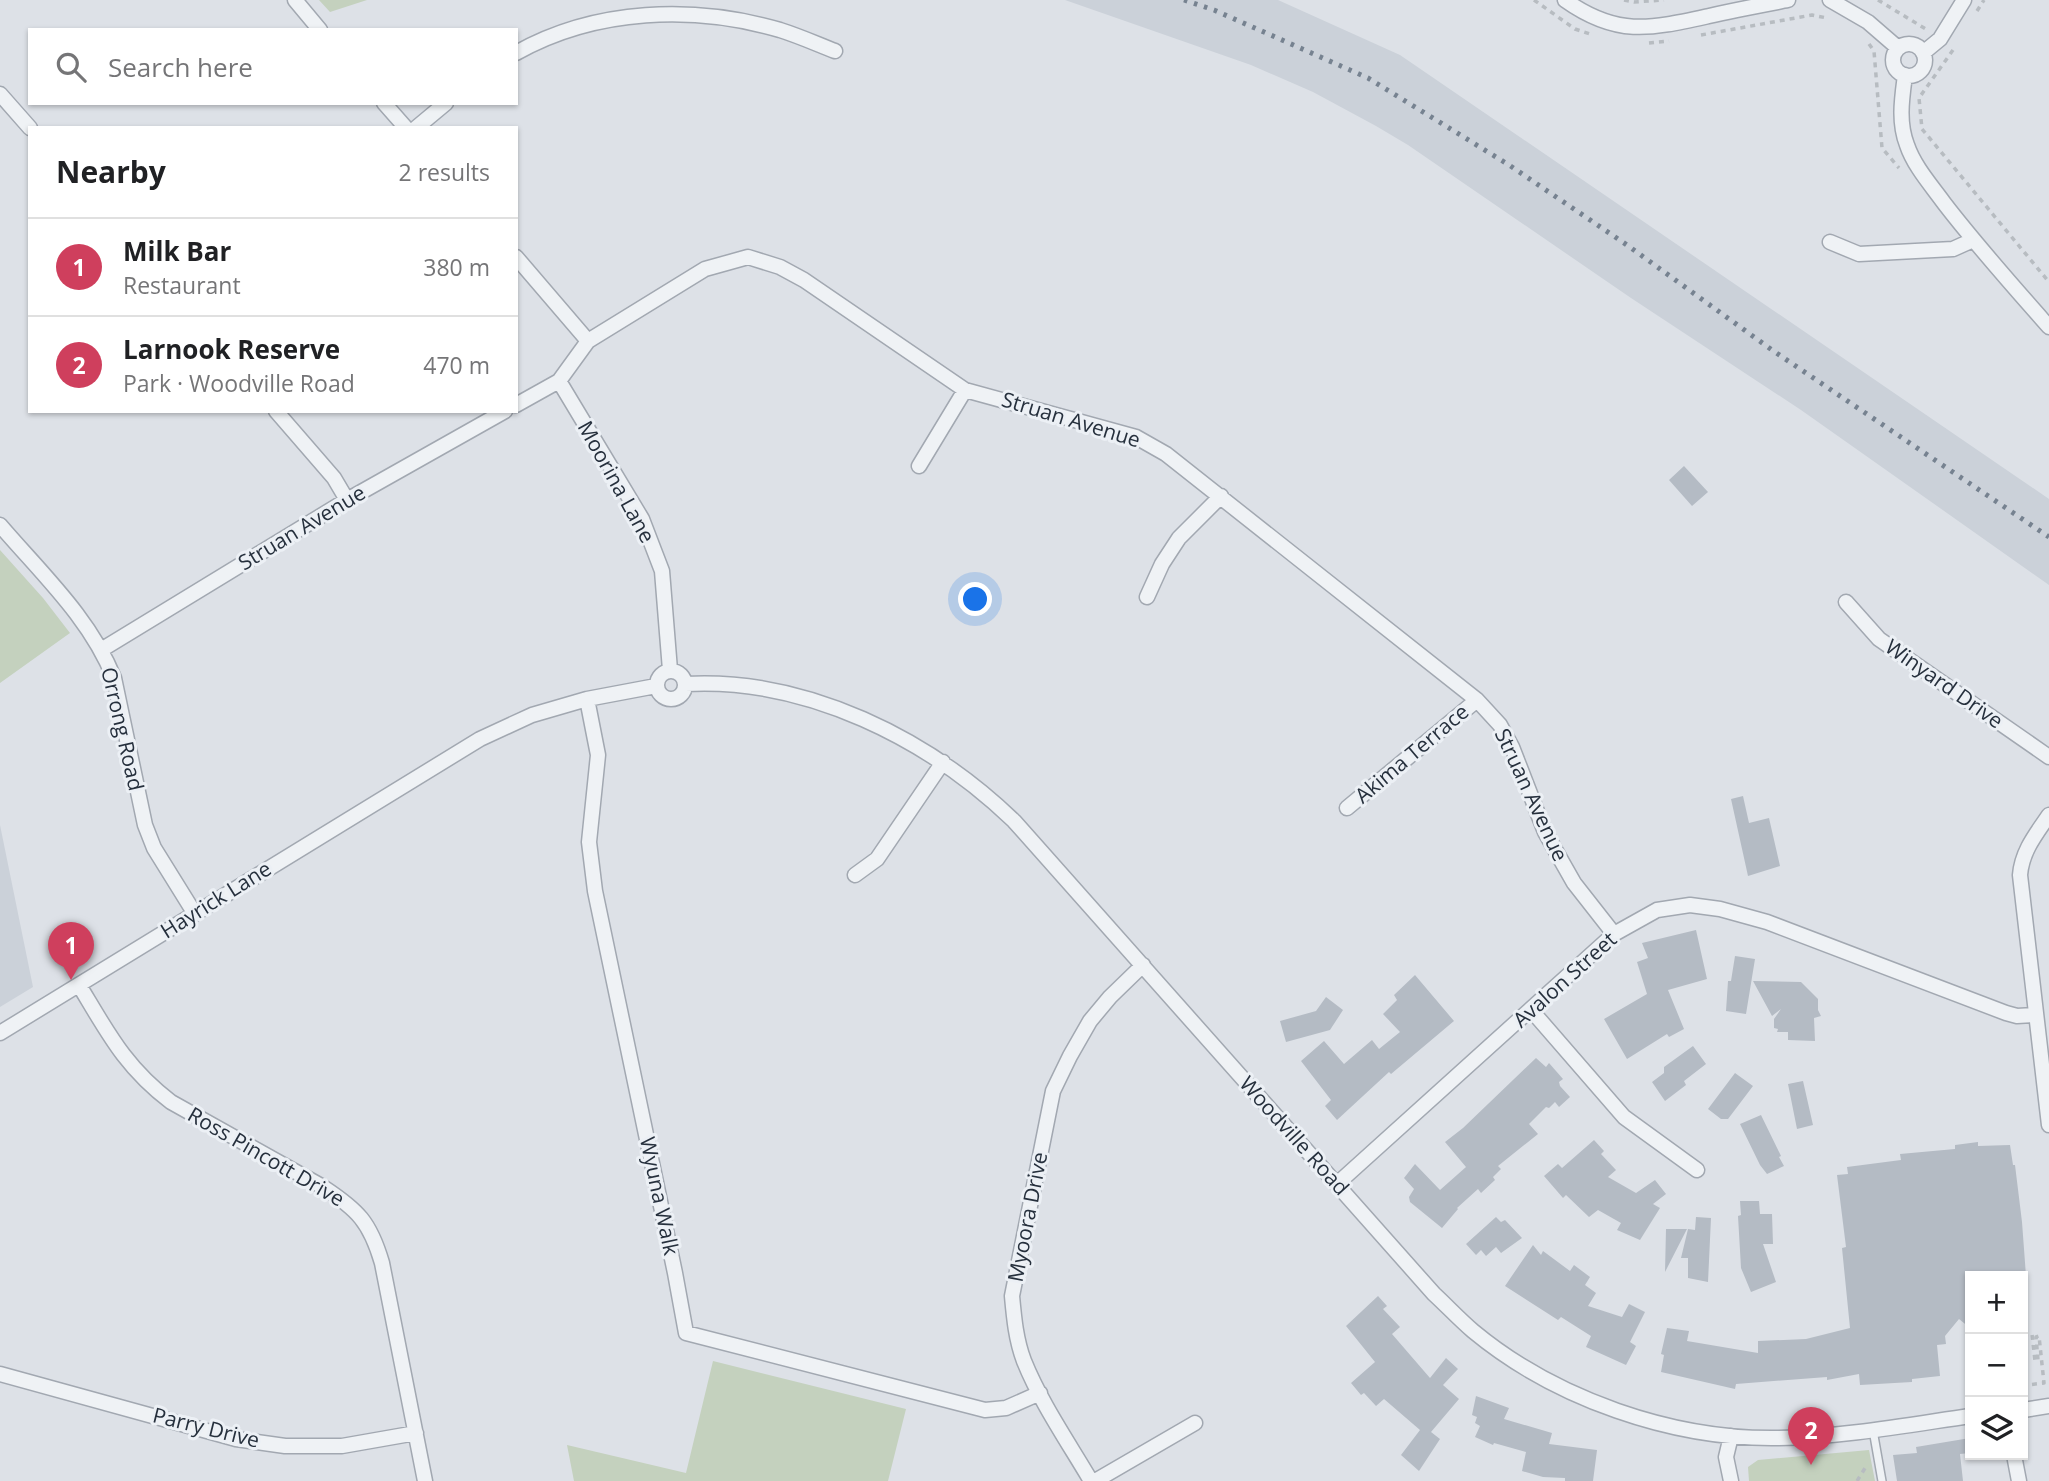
<!DOCTYPE html>
<html lang="en">
<head>
<meta charset="utf-8">
<style>
	:root { --surface:#fff; --page:#f6f6f6; --text:#202124; --muted:#757577; --line:#e0e0e0; --accent:#cf3f5d }
	body { margin:0; font-family:"Open Sans",sans-serif; background:var(--page); color:var(--text) }
	.controls { position:absolute; right:21px; bottom:21px; display:grid; overflow:hidden; border-radius:0px; box-shadow:0 2px 5px #0004 }
	.controls button { width:63px; height:63px; display:grid; place-items:center; padding:0; border:0; border-bottom:2px solid var(--line); background:var(--surface); color:var(--text); font:35px sans-serif }
	.you { position:absolute; left:976px; top:600px; width:24px; height:24px; margin:-18px; border:5px solid #fff; border-radius:50%; background:#1a73e8; box-shadow:0 0 0 10px #1a73e833 }
	.badge { display:grid; place-items:center; width:46px; height:46px; border-radius:50%; background:var(--accent); color:#fff; font-size:23px; font-weight:700 }
	.pin { position:absolute; translate:-50% -58px; filter:drop-shadow(0 2px 4px #0008) }
	.pin::after { content:''; position:absolute; top:37px; width:24px; height:21px; background:inherit; clip-path:polygon(0 0,100% 0,50% 100%) }
	.list { margin:0; padding:0; list-style:none }
	h2 { display:flex; justify-content:space-between; align-items:center; height:91px; margin:0; padding:0 28px; font-size:30px }
	h2 small { font-size:23px; font-weight:400; color:var(--muted) }
	.list li { display:grid; grid-template-columns:46px 1fr auto; gap:21px; align-items:center; box-sizing:border-box; height:98px; padding:0 28px; border-top:2px solid var(--line) }
	.list b { display:block; font-size:26px; white-space:nowrap }
	.list p { margin:0; font-size:23px; white-space:nowrap; color:var(--muted) }
	.list em { font-size:23px; font-style:normal; color:var(--muted) }
	.icon { flex:none; width:38px; height:38px; fill:none; stroke:currentColor; stroke-width:2; stroke-linecap:round; stroke-linejoin:round }
	.map { position:relative; flex:none; width:2049px; height:1481px; overflow:hidden }
	.search { position:absolute; background:var(--surface); box-shadow:0 2px 5px #0004; left:28px; top:28px; width:490px; height:77px; display:flex; align-items:center; gap:18px; box-sizing:border-box; padding:0 24px; border-radius:0px; color:var(--muted); font-size:26px }
	.panel { position:absolute; background:var(--surface); box-shadow:0 2px 5px #0004; left:28px; top:126px; width:490px; height:287px; border-radius:0px }
	.map>svg:first-child { display:block }
	.built { fill:#cbd1d9 }
	.green { fill:#c4d1be }
	.building { fill:#b4bbc4 }
	.lines { fill:none; stroke-linecap:round; stroke-linejoin:round }
	.service-casing { stroke:#a2a8b1; stroke-width:10 }
	.minor-casing { stroke:#a2a8b1; stroke-width:17 }
	.path { stroke:#b7bcc1; stroke-width:3.5; stroke-dasharray:5 5; stroke-linecap:butt }
	.service { stroke:#eff2f5; stroke-width:7 }
	.minor { stroke:#eff2f5; stroke-width:14 }
	.rail { stroke:#768290; stroke-width:5; stroke-dasharray:3.5 7; stroke-linecap:butt }
	.labels { text-anchor:middle; stroke-width:6; stroke-linejoin:round; paint-order:stroke }
	.street-label { font-size:21px; fill:#26303d; stroke:#ecf0f5 }
</style>
</head>
<body>
<div class="map">
<svg width="2049" height="1481" viewBox="0 0 2049 1481">
	<rect width="100%" height="100%" fill="#dde1e7"/>
	<path class="built" d="M1065 0H1278L1400 55 2049 499V585L1801 410 1631 298 1408 145 1376 126 1313 92 1251 65Z
		M0 825 33 987 0 1007Z"/>
	<path class="green" d="M319 0H367L330 12Z
		M0 550 43 598 70 633 0 683Z
		M713 1361 906 1409 888 1481H574L567 1445 686 1473Z
		M1869 1450 1875 1481H1749L1748 1467 1758 1460Z"/>
	<path class="building" d="M1684 466 1708 492 1692 506 1669 480Z
		M1743 796 1749 823 1769 818 1780 866 1748 876 1731 799Z
		M1696 930 1707 979 1668 990 1684 1029 1669 1037 1667 1034 1627 1059 1604 1019 1647 994 1637 962 1648 958 1642 943Z
		M1735 956 1755 959 1746 1014 1726 1011 1728 981H1731Z
		M1415 975 1454 1021 1391 1074 1389 1072 1337 1120 1325 1106 1331 1100 1301 1061 1324 1041 1344 1064 1372 1040 1379 1049 1400 1032 1383 1014 1397 1000 1394 995Z
		M1753 981 1801 982 1818 999V1010L1821 1016 1814 1018 1815 1041 1788 1040V1032H1777L1778 1029 1774 1028V1019L1781 1009 1772 1016Z
		M1326 997 1343 1010 1330 1030 1286 1042 1280 1021 1316 1011Z
		M1693 1046 1706 1064 1684 1081 1686 1085 1665 1101 1652 1082 1664 1073V1067Z
		M1536 1058 1546 1067 1549 1063 1563 1079 1559 1082 1560 1086 1570 1097 1559 1107 1555 1102 1549 1108 1546 1107 1529 1124 1538 1134 1498 1166 1501 1169 1493 1177 1495 1180 1481 1193 1478 1189 1457 1208 1458 1209 1442 1228 1410 1202 1409 1197 1414 1189 1404 1178 1415 1164 1440 1190 1466 1167 1445 1142 1463 1128Z
		M1735 1073 1753 1086 1728 1119H1721L1708 1109Z
		M1803 1081 1813 1125 1797 1129 1788 1084Z
		M1761 1115 1781 1156 1779 1157 1784 1166 1767 1174 1760 1165 1740 1124Z
		M1594 1140 1604 1151 1601 1154 1616 1170 1608 1177 1636 1193 1655 1180 1666 1194 1653 1204 1660 1208 1640 1240 1617 1230 1621 1223 1598 1210 1589 1217 1566 1195 1563 1198 1544 1176 1558 1164 1562 1168Z
		M1978 1142V1146L2010 1145 2013 1165H2015L2022 1222 2026 1276H1970V1328L1959 1319 1945 1336 1946 1344 1937 1345 1940 1376 1912 1379V1382L1860 1385 1859 1374 1827 1380V1377L1736 1384 1735 1389 1661 1372 1664 1355 1661 1354 1667 1328 1689 1331 1687 1341 1758 1353V1341L1806 1339 1850 1328 1842 1248 1846 1247 1837 1175 1848 1174 1847 1167 1901 1160 1900 1154 1955 1149V1145Z
		M1740 1201H1759L1760 1214H1772L1773 1244H1763L1776 1282 1751 1292 1741 1268 1738 1216 1741 1215Z
		M1496 1217 1501 1222 1505 1220 1522 1238 1501 1253 1496 1247 1486 1256 1481 1250 1476 1255 1466 1244Z
		M1696 1217 1711 1218 1708 1282 1688 1278V1258H1681L1688 1229 1695 1230Z
		M1666 1229H1687L1665 1272Z
		M1533 1245 1541 1255 1543 1251 1570 1271 1574 1265 1590 1277 1585 1285 1596 1293 1588 1306 1622 1317 1629 1304 1645 1312 1630 1342 1636 1346 1626 1365 1586 1347 1591 1336 1561 1317 1558 1320 1505 1286Z
		M1378 1296 1387 1306 1383 1309 1400 1327 1392 1334 1430 1378 1446 1358 1458 1369 1443 1385 1459 1399 1431 1432 1440 1439 1419 1471 1401 1455 1420 1430 1384 1399 1376 1406 1364 1393 1361 1395 1351 1383 1375 1362 1346 1326Z
		M1476 1396 1509 1408 1504 1419 1552 1433 1549 1444 1597 1450 1593 1481H1565V1478L1543 1477 1522 1471 1526 1452 1494 1443 1493 1445 1475 1437 1480 1426 1475 1423 1477 1417 1472 1415Z
		M1970 1438V1453L1960 1454 1963 1481H1897L1893 1455 1917 1453 1916 1447Z"/>
	<g class="lines">
		<g class="service-casing">
			<path id="service" d="M1873 1430 1882 1481"/>
		</g>
		<g class="minor-casing">
			<path id="minor" d="M295 0 320 30
				M1565 0C1617 37 1650 29 1709 16 1735 10 1762 5 1788 0
				M1830 0 1868 22 1898 48
				M1893 60a16 16 0 1 1 32 0a16 16 0 1 1-32 0Z
				M516 53C596 8 694 5 780 30 799 36 817 44 835 51
				M1923 53 1940 39 1964 0
				M1905 75C1902 98 1898 122 1907 145 1914 166 1931 185 1944 203 1977 246 2013 286 2049 327
				M0 94 30 128
				M384 103 406 128
				M416 128 446 103
				M1830 242 1859 254 1953 249 1973 240
				M516 257 588 341
				M559 381 642 519 662 571 670 670
				M516 405 559 381 588 341 705 269 748 257 780 267 804 280 965 390 1136 437 1166 454 1477 700 1500 725 1512 747 1545 832 1574 883 1614 934
				M276 411 334 478 347 500
				M919 466 965 390
				M0 525C41 573 90 618 114 678L145 825 154 848 195 914
				M1147 597 1162 564 1179 538 1221 496
				M1846 602 1879 639 2049 757
				M101 650 347 500 505 411
				M657 685a14 14 0 1 1 28 0a14 14 0 1 1-28 0Z
				M685 684C806 677 929 739 1014 821L1434 1294C1447 1306 1459 1319 1473 1331 1555 1399 1673 1440 1779 1438 1842 1437 1908 1425 1970 1416
				M587 699 598 755 589 842 595 891 675 1273 686 1333 985 1410 1006 1408 1040 1393
				M1347 808 1477 700
				M2049 815C2036 834 2022 851 2020 875L2049 1125
				M855 875 877 859 943 762
				M79 985C108 1033 125 1067 171 1102L323 1187C358 1210 370 1222 382 1263L425 1481
				M1532 1011 1624 1117 1697 1170
				M0 1033 480 739 532 715 587 699 656 686
				M1337 1184 1614 934 1657 910 1690 905 1720 909 1767 922 2006 1013 2017 1016 2036 1015
				M0 1374 236 1439 285 1446H342L416 1433
				M2023 1410 2049 1406
				M2014 1455 2019 1481
				M1091 1481C1068 1442 1041 1403 1024 1361 1016 1340 1014 1318 1012 1296L1053 1091 1070 1056 1090 1021 1110 997 1143 965
				M1095 1481 1195 1423
				M1731 1481 1726 1457 1731 1436"/>
		</g>
		<path class="path" d="M1534 0 1575 29 1590 34
			M1624 0 1634 2 1664 0
			M1878 0 1929 31
			M1977 11 1984 0
			M1701 35 1812 15 1827 18
			M1649 43 1669 41
			M1869 44 1874 51 1882 148 1899 168
			M1953 50 1919 98 1922 129 2049 282
			M2023 1335 2032 1334 2035 1361 2038 1360 2036 1337 2039 1336 2044 1383 2027 1385
			M1857 1481 1867 1465"/>
		<use href="#service" class="service"/>
		<use href="#minor" class="minor"/>
		<path class="rail" d="M1184 0 1214 10 1368 78 1509 165 1627 245 1772 350 2049 537"/>
	</g>
	<g class="labels">
		<g class="street-label">
			<text transform="translate(1071 420) rotate(17)" y="7">Struan Avenue</text>
			<text transform="translate(616 482) rotate(61)" y="7">Moorina Lane</text>
			<text transform="translate(302 528) rotate(-31)" y="7">Struan Avenue</text>
			<text transform="translate(1944 684) rotate(35)" y="7">Winyard Drive</text>
			<text transform="translate(122 729) rotate(77)" y="7">Orrong Road</text>
			<text transform="translate(1412 754) rotate(-40)" y="7">Akima Terrace</text>
			<text transform="translate(1531 795) rotate(65)" y="7">Struan Avenue</text>
			<text transform="translate(216 900) rotate(-32)" y="7">Hayrick Lane</text>
			<text transform="translate(1565 980) rotate(-42)" y="7">Avalon Street</text>
			<text transform="translate(1294 1136) rotate(48)" y="7">Woodville Road</text>
			<text transform="translate(266 1157) rotate(30)" y="7">Ross Pincott Drive</text>
			<text transform="translate(659 1196) rotate(78)" y="7">Wyuna Walk</text>
			<text transform="translate(1028 1217) rotate(-79)" y="7">Myoora Drive</text>
			<text transform="translate(206 1428) rotate(14)" y="7">Parry Drive</text>
		</g>
	</g>
</svg>
<div class="controls">
<button>+</button>
<button>−</button>
<button><svg class="icon" aria-label="layers" viewBox="0 0 24 24"><path d="M12 4l9 5-9 5-9-5zM3 14l9 5 9-5"/></svg></button>
</div>
<div class="you"></div>
<div class="pin badge" style="left:71px;top:980px">1</div>
<div class="pin badge" style="left:1811px;top:1465px">2</div>
<div class="search"><svg class="icon" aria-label="search" viewBox="0 0 24 24"><circle cx="10" cy="10" r="6"/><path d="M15 15l6 6"/></svg>Search here</div>
<section class="panel">
<h2>Nearby<small>2 results</small></h2>
<ul class="list">
<li><span class="badge">1</span><div><b>Milk Bar</b><p>Restaurant</p></div><em>380 m</em></li>
<li><span class="badge">2</span><div><b>Larnook Reserve</b><p>Park · Woodville Road</p></div><em>470 m</em></li>
</ul>
</section>
</div>
</body>
</html>
